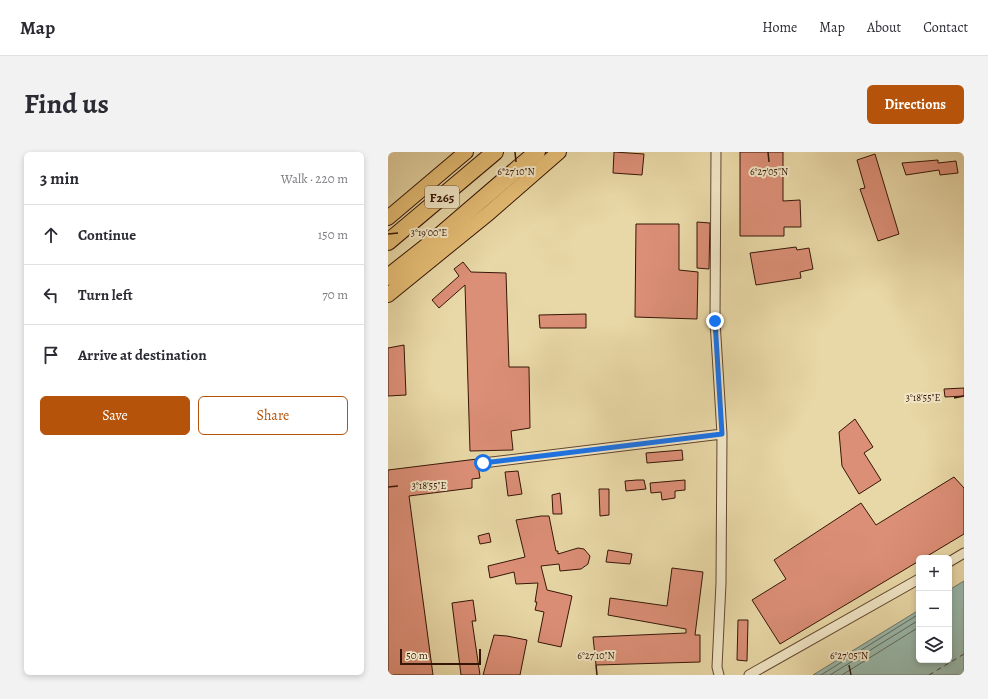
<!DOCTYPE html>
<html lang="en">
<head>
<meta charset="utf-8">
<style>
	:root { --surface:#fff; --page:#f2f2f3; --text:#2b2b33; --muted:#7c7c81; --line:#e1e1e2; --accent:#b45309 }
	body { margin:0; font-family:Alegreya,serif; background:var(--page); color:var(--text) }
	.controls { position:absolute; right:12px; bottom:12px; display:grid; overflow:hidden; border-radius:6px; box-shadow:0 2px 6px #0003 }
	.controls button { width:36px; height:36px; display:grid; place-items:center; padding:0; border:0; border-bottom:1px solid var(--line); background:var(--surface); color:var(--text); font:20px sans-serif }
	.scale { position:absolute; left:12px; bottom:10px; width:81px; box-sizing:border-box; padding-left:4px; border:2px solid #351606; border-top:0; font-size:11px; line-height:14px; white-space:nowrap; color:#351606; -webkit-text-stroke:3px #f1e6c6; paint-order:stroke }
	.stop { position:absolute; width:12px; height:12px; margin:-9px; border:3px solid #1a73e8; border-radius:50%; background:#fff }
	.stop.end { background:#1a73e8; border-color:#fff; box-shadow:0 1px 4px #0008 }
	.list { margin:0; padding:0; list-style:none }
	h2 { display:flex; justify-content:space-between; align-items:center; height:52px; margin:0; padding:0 16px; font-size:17px }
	h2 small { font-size:13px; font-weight:400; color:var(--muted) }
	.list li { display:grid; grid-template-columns:26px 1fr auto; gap:12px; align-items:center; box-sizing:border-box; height:60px; padding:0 16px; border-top:1px solid var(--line) }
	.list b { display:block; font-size:15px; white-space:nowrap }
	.list em { font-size:13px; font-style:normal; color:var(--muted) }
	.actions { display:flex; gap:8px; padding:12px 16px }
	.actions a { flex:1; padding:9px 0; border:1px solid var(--accent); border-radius:6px; text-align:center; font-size:14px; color:var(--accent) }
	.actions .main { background:var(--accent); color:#fff }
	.icon { flex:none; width:22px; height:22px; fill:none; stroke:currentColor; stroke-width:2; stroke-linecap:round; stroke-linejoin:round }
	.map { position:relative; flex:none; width:576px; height:523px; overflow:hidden; border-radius:6px }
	header { display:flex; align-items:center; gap:24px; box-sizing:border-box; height:56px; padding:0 20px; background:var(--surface); border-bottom:1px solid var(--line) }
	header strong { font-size:19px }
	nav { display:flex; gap:22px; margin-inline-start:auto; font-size:14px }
	.intro { display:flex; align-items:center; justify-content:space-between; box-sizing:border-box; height:96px; padding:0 24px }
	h1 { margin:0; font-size:28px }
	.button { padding:10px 18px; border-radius:6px; background:var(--accent); color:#fff; font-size:14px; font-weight:700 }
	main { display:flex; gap:24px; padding:0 24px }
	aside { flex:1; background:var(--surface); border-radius:6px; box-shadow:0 2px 6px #0003 }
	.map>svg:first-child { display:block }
	.water { fill:#98b9ac; stroke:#70786a }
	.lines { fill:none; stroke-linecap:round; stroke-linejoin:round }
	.shore { stroke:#666859; stroke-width:1 }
	.ferry { stroke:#534738; stroke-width:1; stroke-dasharray:5 4; stroke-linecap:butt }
	.building { fill:#dc8f77; stroke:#351606 }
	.street-casing { stroke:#62462e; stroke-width:11 }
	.primary-casing { stroke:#351606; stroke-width:16 }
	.highway-casing { stroke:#351606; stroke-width:18 }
	.street { stroke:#f1e6c6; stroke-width:9 }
	.primary { stroke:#e4bc74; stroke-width:14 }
	.highway { stroke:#e4bc74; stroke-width:16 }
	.route { stroke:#1a73e8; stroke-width:5 }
	.ticks { fill:none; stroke:#351606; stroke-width:1.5 }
	.labels { text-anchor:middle; stroke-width:4; stroke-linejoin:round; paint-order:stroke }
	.shield { fill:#f1e6c6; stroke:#6d5440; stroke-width:1 }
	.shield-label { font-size:13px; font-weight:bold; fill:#351606 }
	.ticks-label { font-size:10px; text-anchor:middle; fill:#351606; stroke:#f1e6c6; stroke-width:4; stroke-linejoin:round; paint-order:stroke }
</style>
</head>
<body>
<header>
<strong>Map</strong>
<nav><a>Home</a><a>Map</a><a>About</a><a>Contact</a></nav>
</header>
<div class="intro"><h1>Find us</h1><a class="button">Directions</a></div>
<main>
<aside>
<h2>3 min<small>Walk · 220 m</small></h2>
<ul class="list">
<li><svg class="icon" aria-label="ahead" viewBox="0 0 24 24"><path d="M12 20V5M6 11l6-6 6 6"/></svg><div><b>Continue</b></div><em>150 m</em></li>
<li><svg class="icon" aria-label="left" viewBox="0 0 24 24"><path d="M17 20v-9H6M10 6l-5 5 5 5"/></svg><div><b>Turn left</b></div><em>70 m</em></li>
<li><svg class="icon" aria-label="arrive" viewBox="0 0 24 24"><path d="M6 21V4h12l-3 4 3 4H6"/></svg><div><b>Arrive at destination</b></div></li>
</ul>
<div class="actions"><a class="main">Save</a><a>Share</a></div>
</aside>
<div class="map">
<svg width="576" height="523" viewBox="0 0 576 523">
	<rect width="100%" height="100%" fill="#e9d8a7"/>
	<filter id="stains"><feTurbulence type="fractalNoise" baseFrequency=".005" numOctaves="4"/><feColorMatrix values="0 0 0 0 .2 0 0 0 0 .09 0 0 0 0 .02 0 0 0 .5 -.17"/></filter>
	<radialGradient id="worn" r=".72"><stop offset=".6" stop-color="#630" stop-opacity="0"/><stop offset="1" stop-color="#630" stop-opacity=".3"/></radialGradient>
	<path class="water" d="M576 429V523H425L531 458V508H561V438Z"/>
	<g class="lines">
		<path class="shore" d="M433 523 531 462
			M442 523 531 468
			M454 523 531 475"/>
		<path class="ferry" d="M541 523 576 502"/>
	</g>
	<path class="building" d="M226 0 256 2 254 23 225 21Z
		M352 0H395V49L412 48 413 75H396V84H352Z
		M487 2 511 82 490 89 472 37 477 36 469 8Z
		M550 8V11L568 9 570 21 552 23 551 18 518 23 514 11Z
		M309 70 322 71 321 117 309 116Z
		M248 72H291V118L310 120 309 167 247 165Z
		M408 95 409 98 421 96 425 117 412 120 413 126 368 133 362 101Z
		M75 110 83 120 118 121 121 215H141L142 276 123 279 125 298 82 299 77 133 51 156 44 148 71 124 66 117Z
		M198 162V176H152L151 163Z
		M16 193 18 243 0 244V196Z
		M576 236V244L557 245 556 237Z
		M467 267 485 295 476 301 493 328 471 342 454 314 451 280Z
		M294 298 295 308 259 311 258 301Z
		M89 307 92 326 84 327V336L21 344 45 523H0V318Z
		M130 319 134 342 120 344 117 320Z
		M566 325 576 336V382L536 406H531V409L392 492 364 448 398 427 386 408 473 351 488 373Z
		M249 328H256L258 337 238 339 237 329Z
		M297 328V338L287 339V346L274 348 273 340 263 341 262 331Z
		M211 337H221V363L212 364Z
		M172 341 174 362H165L164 343Z
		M153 364H161L168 399H170V402L190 396 196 397 202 404 200 412 193 417 172 419 171 412 153 414 159 438 184 444 173 495 150 490 156 460 147 458 149 450H147L150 431 128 432 126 420 102 426 100 414 137 405 128 368Z
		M101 381 103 390 92 392 90 384Z
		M220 398 244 402 242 412 218 410Z
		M284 416 315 420 307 483H312V510L208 513 205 485 298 481V477L220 463 222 446 279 454Z
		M85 448 88 469H84L92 523H73L64 451Z
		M350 468H360L359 509 349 508Z
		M106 483 119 484 139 488 132 523H95Z"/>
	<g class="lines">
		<g class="street-casing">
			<path id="street" d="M328 0 327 169 334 282 333 431 329 515 331 523
				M95 311 334 282
				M561 410 576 401
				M361 523 531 427"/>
		</g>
		<g class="primary-casing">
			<path id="primary" d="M0 66 78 0
				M0 143 101 61 171 0"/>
		</g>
		<g class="highway-casing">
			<path id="highway" d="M0 90 107 0
				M0 125 43 91 149 0"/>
		</g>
		<use href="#street" class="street"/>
		<use href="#primary" class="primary"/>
		<use href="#highway" class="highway"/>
	</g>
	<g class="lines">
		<path class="route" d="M95 311 334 282 327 169"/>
	</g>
	<path class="ticks" d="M127 0 128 10M380 0 381 10M0 82 10 81M566 246 576 244M0 335 10 334M208 513 209 523M461 513 463 523"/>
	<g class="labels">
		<rect class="shield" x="37" y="34" width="34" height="22" rx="3"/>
		<g class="shield-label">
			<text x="54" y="50">F265</text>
		</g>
	</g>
	<g class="ticks-label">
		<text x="128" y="23">6°27'10"N</text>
		<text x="381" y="23">6°27'05"N</text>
		<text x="41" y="84">3°19'00"E</text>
		<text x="535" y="249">3°18'55"E</text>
		<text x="41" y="337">3°18'55"E</text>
		<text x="208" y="507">6°27'10"N</text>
		<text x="461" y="507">6°27'05"N</text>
	</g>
	<rect width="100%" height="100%" filter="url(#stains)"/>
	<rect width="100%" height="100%" fill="url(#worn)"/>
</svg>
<div class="controls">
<button>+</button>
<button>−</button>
<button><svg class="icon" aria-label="layers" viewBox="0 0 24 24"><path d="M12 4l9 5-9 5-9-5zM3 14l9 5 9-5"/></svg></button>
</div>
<div class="scale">50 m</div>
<div class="stop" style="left:95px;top:311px"></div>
<div class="stop end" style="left:327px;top:169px"></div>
</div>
</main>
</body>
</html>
